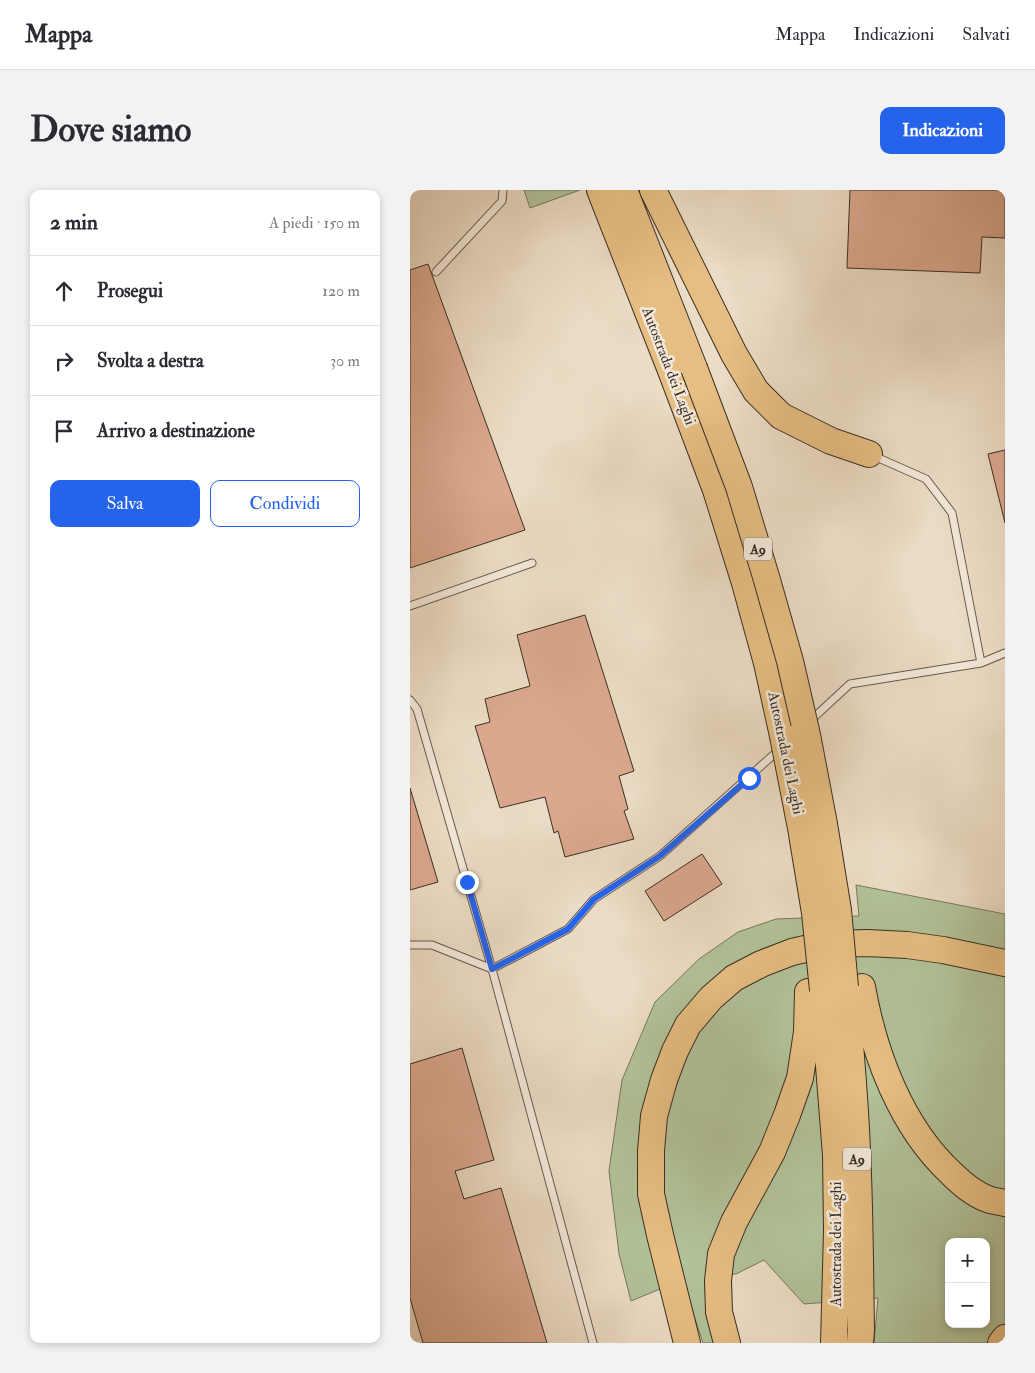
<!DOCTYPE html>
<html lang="it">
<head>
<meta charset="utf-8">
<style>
	:root { --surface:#fff; --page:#f2f2f3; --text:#2b2b33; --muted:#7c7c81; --line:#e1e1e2; --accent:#2563eb }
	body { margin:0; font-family:"IM FELL Double Pica",serif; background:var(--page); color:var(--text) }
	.controls { position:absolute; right:15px; bottom:15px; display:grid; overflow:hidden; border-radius:10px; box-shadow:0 2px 8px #0003 }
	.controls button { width:45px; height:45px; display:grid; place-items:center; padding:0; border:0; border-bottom:1px solid var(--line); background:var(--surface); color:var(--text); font:25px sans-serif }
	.stop { position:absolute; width:15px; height:15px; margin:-11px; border:4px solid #2563eb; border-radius:50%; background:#fff }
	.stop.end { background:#2563eb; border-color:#fff; box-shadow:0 1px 5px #0008 }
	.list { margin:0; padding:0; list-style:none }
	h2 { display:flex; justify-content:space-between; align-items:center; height:65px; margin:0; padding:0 20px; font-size:21px }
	h2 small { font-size:16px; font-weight:400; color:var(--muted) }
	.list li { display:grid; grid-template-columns:32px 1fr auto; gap:15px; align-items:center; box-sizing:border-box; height:70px; padding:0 20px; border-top:1px solid var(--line) }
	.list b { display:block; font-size:19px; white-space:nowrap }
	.list em { font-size:16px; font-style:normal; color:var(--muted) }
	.actions { display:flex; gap:10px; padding:15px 20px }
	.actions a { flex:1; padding:11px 0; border:1px solid var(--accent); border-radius:10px; text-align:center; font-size:18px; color:var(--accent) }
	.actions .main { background:var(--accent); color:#fff }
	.icon { flex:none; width:28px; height:28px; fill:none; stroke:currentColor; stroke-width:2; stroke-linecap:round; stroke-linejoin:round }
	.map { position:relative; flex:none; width:595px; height:1153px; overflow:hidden; border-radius:10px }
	header { display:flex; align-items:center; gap:30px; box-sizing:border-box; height:70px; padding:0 25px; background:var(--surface); border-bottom:1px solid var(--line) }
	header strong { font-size:24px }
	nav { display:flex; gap:28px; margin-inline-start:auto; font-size:18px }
	.intro { display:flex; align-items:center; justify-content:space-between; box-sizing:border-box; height:120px; padding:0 30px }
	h1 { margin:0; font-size:35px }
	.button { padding:12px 22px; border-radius:10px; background:var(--accent); color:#fff; font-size:18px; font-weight:700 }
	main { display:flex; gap:30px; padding:0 30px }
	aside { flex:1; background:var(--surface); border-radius:10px; box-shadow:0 2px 8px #0003 }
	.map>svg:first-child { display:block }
	.green { fill:#b2c299; stroke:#75785f; fill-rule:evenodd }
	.building { fill:#dba88e; stroke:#382f25 }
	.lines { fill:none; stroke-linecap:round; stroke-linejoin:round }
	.service-casing { stroke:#655a4d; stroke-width:9 }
	.motorway-casing { stroke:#382f25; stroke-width:28 }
	.service { stroke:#f3e8d9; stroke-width:7 }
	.motorway { stroke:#e6be82; stroke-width:26 }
	.motorway-bridge-casing { stroke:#382f25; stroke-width:28; stroke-linecap:butt }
	.motorway-bridge { stroke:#e6be82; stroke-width:26 }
	.route { stroke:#2563eb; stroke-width:6 }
	.labels { text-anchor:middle; stroke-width:5; stroke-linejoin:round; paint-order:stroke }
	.shield { fill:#f3e8d9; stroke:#70665b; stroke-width:1 }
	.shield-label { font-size:14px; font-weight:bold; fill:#382f25 }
	.street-label { font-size:15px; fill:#382f25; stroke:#f3e8d9 }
</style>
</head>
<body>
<header>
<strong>Mappa</strong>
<nav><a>Mappa</a><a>Indicazioni</a><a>Salvati</a></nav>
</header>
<div class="intro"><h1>Dove siamo</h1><a class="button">Indicazioni</a></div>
<main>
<aside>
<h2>2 min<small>A piedi · 150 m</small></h2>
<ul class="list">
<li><svg class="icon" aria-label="ahead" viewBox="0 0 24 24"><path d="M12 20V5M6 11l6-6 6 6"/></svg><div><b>Prosegui</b></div><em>120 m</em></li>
<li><svg class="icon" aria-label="right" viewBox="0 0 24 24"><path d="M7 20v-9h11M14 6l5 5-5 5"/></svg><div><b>Svolta a destra</b></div><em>30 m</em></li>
<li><svg class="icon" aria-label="arrive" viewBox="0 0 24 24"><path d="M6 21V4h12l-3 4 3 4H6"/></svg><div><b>Arrivo a destinazione</b></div></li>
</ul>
<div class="actions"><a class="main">Salva</a><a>Condividi</a></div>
</aside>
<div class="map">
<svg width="595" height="1153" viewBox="0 0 595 1153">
	<rect width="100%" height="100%" fill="#ecdcc5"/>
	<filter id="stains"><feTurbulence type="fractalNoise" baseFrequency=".004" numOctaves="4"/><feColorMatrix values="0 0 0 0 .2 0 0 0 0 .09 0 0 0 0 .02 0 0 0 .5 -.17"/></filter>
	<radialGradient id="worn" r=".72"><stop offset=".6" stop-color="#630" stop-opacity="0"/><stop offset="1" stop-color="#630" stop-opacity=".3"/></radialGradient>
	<path class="green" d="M114 0H170L120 18Z
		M446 695 595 724V1137L582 1153H464L468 1108 394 1114 354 1070 326 1084 297 1085 307 1153H293L272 1090 221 1111 209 1064 199 981 212 890 245 812 289 769 328 742 366 729 449 726ZM539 1052H576V1134H539Z"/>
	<path class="building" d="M440 0H595V48L572 47 570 83 437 78Z
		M18 74 115 340 0 378V80Z
		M595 260V333L578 264Z
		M175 425 224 581 209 586 218 619 214 621 224 649 155 667 148 641 144 643 135 607 90 618 65 536 80 532 75 509 120 496 107 445Z
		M0 598 28 692 0 700Z
		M292 664 312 694 254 731 235 701Z
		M52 858 84 970 45 981 54 1009 91 998 137 1153H13L0 1108V874Z"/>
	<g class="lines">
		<g class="service-casing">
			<path id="service" d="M26 82 92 11 93 0
				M464 266 516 289 542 323 571 473 595 463
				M0 416 122 373
				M0 510 7 519 82 779 183 1153
				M400 531 440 494 571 473
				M0 755H22L82 779 158 739 184 709 250 666 370 559"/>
		</g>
		<g class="motorway-casing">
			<path id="motorway" d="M190 0 262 183 306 300 335 393 357 473 373 546
				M214 0 284 178
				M243 0 324 164 346 201 371 226 421 251 459 264
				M435 797C440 852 445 906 447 961 450 1021 450 1081 451 1141L450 1153
				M452 797C464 864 491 937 542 984 553 995 565 1005 580 1010 585 1011 590 1012 595 1013
				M413 800 426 965 427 1041 424 1153
				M277 1153 250 1045 241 1004V961L244 926 254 890 265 861 278 835 301 808 324 788 351 774 382 762 417 754 457 753 497 755 533 760 595 773
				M317 1153 309 1122 308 1091 311 1064 324 1032 362 962 377 925 390 888 397 842 398 802
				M591 1153 595 1148"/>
		</g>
		<use href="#service" class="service"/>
		<use href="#motorway" class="motorway"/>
		<g class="motorway-bridge-casing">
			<path id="motorway-bridge" d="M284 178 329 297 357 390 380 471 397 545 414 634 428 720 435 797
				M373 546 391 638 405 723 413 800"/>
		</g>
		<use href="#motorway-bridge" class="motorway-bridge"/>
	</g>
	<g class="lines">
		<path class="route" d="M57 692 82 779 158 739 184 709 250 666 339 588"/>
	</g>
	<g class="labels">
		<g class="shield">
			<rect x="334" y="347.5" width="28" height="23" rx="4"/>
			<rect x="433" y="957.5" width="28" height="23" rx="4"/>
		</g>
		<g class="shield-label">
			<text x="348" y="364">A9</text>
			<text x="447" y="974">A9</text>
		</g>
		<g class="street-label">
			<text transform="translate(259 176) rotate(69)" y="5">Autostrada dei Laghi</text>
			<text transform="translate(376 563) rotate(78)" y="5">Autostrada dei Laghi</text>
			<text transform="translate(426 1054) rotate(-90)" y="5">Autostrada dei Laghi</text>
		</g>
	</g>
	<rect width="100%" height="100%" filter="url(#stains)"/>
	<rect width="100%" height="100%" fill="url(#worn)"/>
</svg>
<div class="controls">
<button>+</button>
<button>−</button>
</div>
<div class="stop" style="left:339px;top:588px"></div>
<div class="stop end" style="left:57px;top:692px"></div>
</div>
</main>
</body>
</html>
